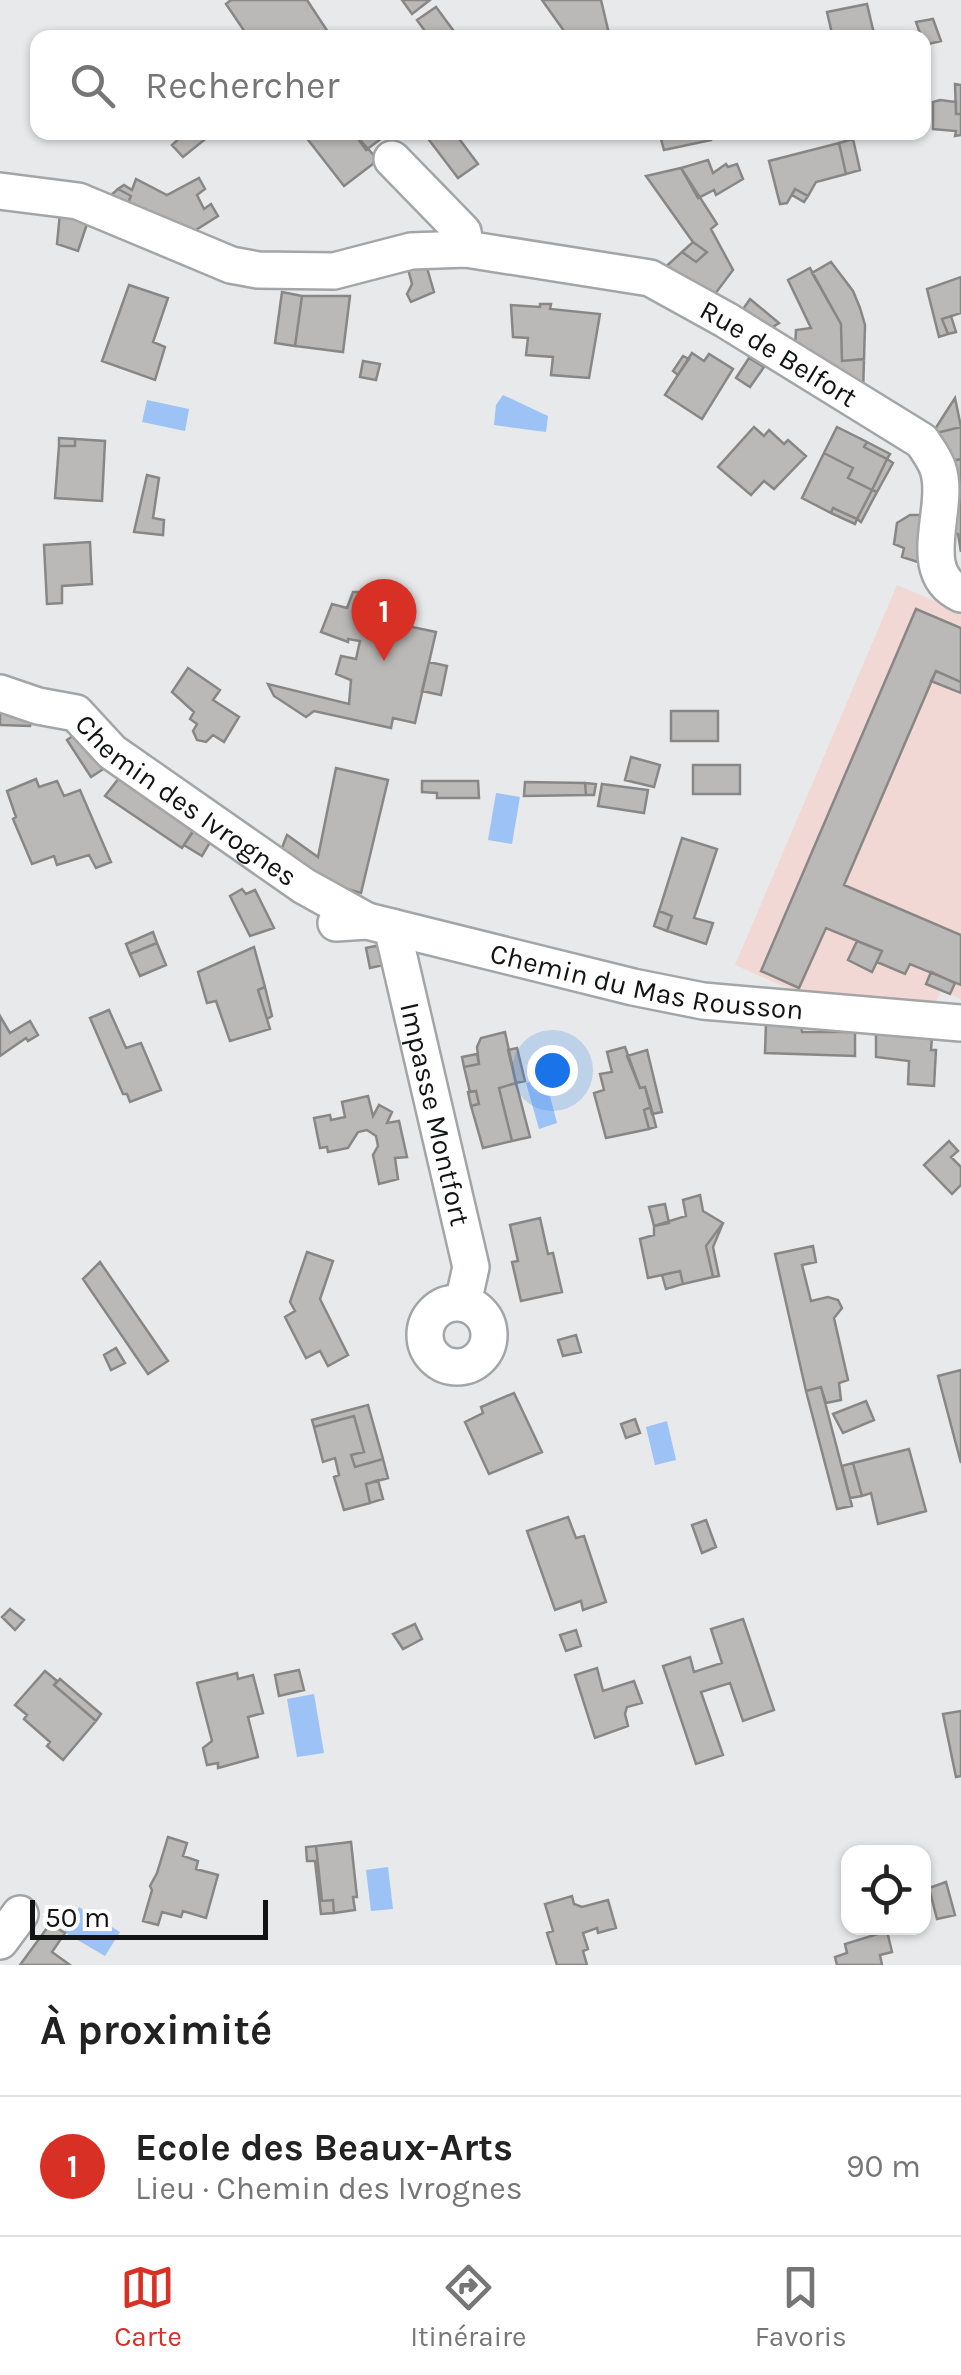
<!DOCTYPE html>
<html lang="fr">
<head>
<meta charset="utf-8">
<style>
	:root { --surface:#fff; --page:#f2f2f2; --text:#222; --muted:#767676; --line:#e0e0e0; --accent:#d93025 }
	body { margin:0; font-family:Karla,sans-serif; background:var(--page); color:var(--text) }
	.controls { position:absolute; right:30px; bottom:30px; display:grid; overflow:hidden; border-radius:20px; box-shadow:0 2px 8px #0004 }
	.controls button { width:90px; height:90px; display:grid; place-items:center; padding:0; border:0; border-bottom:2px solid var(--line); background:var(--surface); color:var(--text); font:50px sans-serif }
	.scale { position:absolute; left:30px; bottom:25px; width:238px; box-sizing:border-box; padding-left:10px; border:5px solid #121313; border-top:0; font-size:28px; line-height:35px; white-space:nowrap; color:#121313; -webkit-text-stroke:8px #fff; paint-order:stroke }
	.you { position:absolute; left:552px; top:1070px; width:35px; height:35px; margin:-25px; border:8px solid #fff; border-radius:50%; background:#1a73e8; box-shadow:0 0 0 15px #1a73e833 }
	.badge { display:grid; place-items:center; width:65px; height:65px; border-radius:50%; background:var(--accent); color:#fff; font-size:32px; font-weight:700 }
	.pin { position:absolute; translate:-50% -82px; filter:drop-shadow(0 2px 5px #0008) }
	.pin::after { content:''; position:absolute; top:52px; width:35px; height:30px; background:inherit; clip-path:polygon(0 0,100% 0,50% 100%) }
	.list { margin:0; padding:0; list-style:none }
	h2 { display:flex; justify-content:space-between; align-items:center; height:130px; margin:0; padding:0 40px; font-size:42px }
	h2 small { font-size:32px; font-weight:400; color:var(--muted) }
	.list li { display:grid; grid-template-columns:65px 1fr auto; gap:30px; align-items:center; box-sizing:border-box; height:140px; padding:0 40px; border-top:2px solid var(--line) }
	.list b { display:block; font-size:38px; white-space:nowrap }
	.list p { margin:0; font-size:32px; white-space:nowrap; color:var(--muted) }
	.list em { font-size:32px; font-style:normal; color:var(--muted) }
	.icon { flex:none; width:55px; height:55px; fill:none; stroke:currentColor; stroke-width:2; stroke-linecap:round; stroke-linejoin:round }
	.map { position:relative; flex:none; width:961px; height:1965px; overflow:hidden }
	.search { position:absolute; background:var(--surface); box-shadow:0 2px 8px #0004; left:30px; right:30px; top:30px; height:110px; display:flex; align-items:center; gap:25px; box-sizing:border-box; padding:0 35px; border-radius:20px; color:var(--muted); font-size:38px }
	.sheet { height:270px; background:var(--surface) }
	nav { display:flex; justify-content:space-around; align-items:center; box-sizing:border-box; height:140px; border-top:2px solid var(--line); background:var(--surface); font-size:28px; color:var(--muted) }
	nav a { display:grid; justify-items:center; gap:5px }
	nav .on { color:var(--accent) }
	.map>svg:first-child { display:block }
	.education { fill:#f2d8d4 }
	.water { fill:#9dc2f5 }
	.building { fill:#bbb9b8; stroke:#898786; stroke-width:2.5 }
	.lines { fill:none; stroke-linecap:round; stroke-linejoin:round }
	.street-casing { stroke:#a4a5a7; stroke-width:40 }
	.street { stroke:#fff; stroke-width:35 }
	.labels { text-anchor:middle; stroke-width:8; stroke-linejoin:round; paint-order:stroke }
	.street-label { font-size:28px; fill:#121313; stroke:#fff }
</style>
</head>
<body>
<div class="map">
<svg width="961" height="1965" viewBox="0 0 961 1965">
	<rect width="100%" height="100%" fill="#e7e9ea"/>
	<path class="education" d="M897 585 961 612V999L941 990 933 1009 799 993 735 965Z"/>
	<path class="water" d="M503 395 548 416 546 432 494 425 496 405Z
		M147 400 189 409 185 431 142 422Z
		M496 793 520 797 512 844 488 840Z
		M545 1077 557 1123 539 1129 526 1083Z
		M667 1421 676 1460 655 1465 646 1427Z
		M314 1694 324 1753 297 1757 287 1699Z
		M388 1867 393 1909 371 1911 366 1870Z
		M79 1907 120 1932 105 1956 64 1932Z"/>
	<path class="building" d="M231 0H307L332 38H249L226 4Z
		M402 0H430L412 14Z
		M542 0H601L610 38H569Z
		M867 4 875 38H833L827 12Z
		M436 7 459 38H430L417 20Z
		M933 19 941 41 924 45 916 22Z
		M955 84 961 85V114H956Z
		M940 100 956 102V114H961V135L955 136 956 131 933 129V102Z
		M186 132H198L204 140 183 157 172 145Z
		M302 132H353L378 160 344 186Z
		M353 132H384L386 135 366 150Z
		M423 132H454L478 164 458 178Z
		M659 132H710L711 140 664 150Z
		M853 139 860 170 846 174 839 143Z
		M839 143 846 174 816 182 808 196 795 189 787 203 780 204 769 161Z
		M708 160 713 173 726 164 728 167 737 164 743 179 716 195 714 190 698 198 681 168Z
		M681 168 717 224 711 229 733 270 712 298 661 271 682 252 696 262 707 252 693 242 646 176Z
		M199 178 205 189 197 195 204 209 211 204 218 216 191 233 127 205 131 196 118 189 124 185 132 190 136 179 167 195Z
		M118 189 131 196 127 205 110 196Z
		M795 189 808 196 804 202 792 195Z
		M60 213 88 221 78 251 57 244Z
		M693 242 707 252 696 262 682 252Z
		M425 261 434 292 411 302 407 294 412 284 408 269Z
		M831 262 853 291 860 308 865 325 864 359 842 361 841 324 812 273Z
		M810 268 841 324 842 361 864 359 863 392 795 351 796 330 811 328 788 280Z
		M961 277V313L942 319 948 334 939 337 927 289Z
		M129 285 168 298 153 342 165 347 155 380 102 361Z
		M282 292 302 296 295 346 275 343Z
		M302 296H350L343 352 295 346Z
		M750 299 779 323 765 332 739 315Z
		M540 304H551L550 309 600 314 589 378 551 375 553 357 526 355 528 338 513 337 511 305 540 307Z
		M951 316 956 332 948 334 942 319Z
		M692 353 704 361 709 354 733 369 702 419 665 395Z
		M683 356 689 359 678 375 673 371Z
		M749 358 764 367 750 387 736 378Z
		M363 361 380 364 376 380 360 377Z
		M955 398 961 427 932 434 944 415Z
		M754 427 764 436 769 430 784 444 788 440 806 456 774 489 764 481 751 495 718 467Z
		M837 427 867 442 864 447 887 459 872 490 848 478 853 468 824 453Z
		M961 427V459L951 461 932 434Z
		M59 438 75 439V446H59Z
		M75 439 105 441 102 501 55 498 59 446H75Z
		M867 442 890 454 887 459 864 447Z
		M824 453 853 468 848 478 872 490 857 519 833 508 831 513 802 498Z
		M887 459 893 463 877 492 872 490Z
		M961 459V552L958 534 953 533 951 461Z
		M147 475 159 478 153 518 164 520 163 535 134 532Z
		M872 490 877 492 861 522 857 519Z
		M833 508 857 519 855 524 831 513Z
		M910 515H927L924 564 902 557 904 548 894 544 897 523Z
		M90 542 92 584 62 586V603L47 604 44 545Z
		M353 592H366L371 613 407 616 412 627 436 632 415 723 393 718 391 728 314 711 306 717 274 696 268 684 349 704 351 680 336 674 341 656 356 659 360 641 348 639V642L321 632 332 604 347 608Z
		M916 609 961 628V682L936 671 844 885 961 935V985L910 964 905 974 877 962 882 951 826 928 799 988 761 971Z
		M429 662 447 666 441 695 422 691Z
		M188 668 220 690 213 700 239 717 224 742 213 735 206 742 197 740 193 731 197 724 190 719 194 712 172 692Z
		M936 671 961 682V693L931 681Z
		M0 699 34 714 30 726 0 725Z
		M671 711H718V741H671Z
		M81 730 108 766 91 777 67 740Z
		M631 757 660 765 654 787 625 780Z
		M693 765H740V794H693Z
		M336 768 388 780 361 893 313 879 278 858 287 835 318 857Z
		M123 773 198 823 182 848 105 796Z
		M36 779 39 787 57 781 64 796 80 790 111 862 96 868 89 855 57 865 54 856 32 864 13 819 16 817 7 791Z
		M422 781H478L479 798H437V793L422 792Z
		M525 782 585 783 586 795 524 796Z
		M585 783 596 784 594 795H586Z
		M602 784 648 790 644 813 598 806Z
		M197 826 213 837 202 856 184 845Z
		M682 838 717 849 694 918 713 923 706 944 667 931 672 916 659 911Z
		M242 889 246 894 255 890 274 928 250 936 230 896Z
		M659 911 672 916 667 931 654 926Z
		M153 932 157 943 130 954 126 944Z
		M857 941 882 951 872 972 848 960Z
		M157 943 166 965 140 976 130 954Z
		M375 946 379 947 383 965 370 968 366 948Z
		M254 947 265 987 258 990 270 1029 230 1041 216 1001 207 1003 198 972Z
		M931 972 955 983 950 994 926 984Z
		M265 987 272 1016 267 1019 258 990Z
		M109 1010 126 1048 141 1043 161 1090 130 1102 127 1094H123L90 1018Z
		M0 1016 10 1033 30 1021 38 1035 28 1041 26 1038 0 1056Z
		M766 1023 801 1025 802 1032H855V1056L765 1053Z
		M876 1028 911 1030V1037L932 1038 931 1050H936L934 1086 908 1084 909 1061 876 1057Z
		M505 1032 516 1083 499 1088 512 1141 483 1148 471 1106 479 1104 476 1091 470 1092 464 1067 479 1064 477 1047 481 1038Z
		M625 1047 640 1088 645 1087 651 1107 644 1110 649 1129 606 1138 594 1093 604 1090 600 1074 612 1072 607 1052Z
		M517 1048 525 1081 516 1083 508 1050Z
		M647 1050 662 1112 652 1114 645 1087 640 1088 627 1056Z
		M477 1054 479 1064 464 1067 462 1057Z
		M516 1083 530 1137 512 1141 499 1088Z
		M476 1091 479 1104 471 1106 468 1092Z
		M368 1096 373 1116 379 1105 392 1112 387 1123 399 1121 407 1157 395 1158 398 1179 379 1184 373 1155 378 1146 376 1136 367 1130 358 1132 348 1148 328 1152 327 1147 320 1148 314 1118 330 1115 331 1120 345 1117 342 1102Z
		M651 1107 656 1127 649 1129 644 1110Z
		M949 1141 958 1151 951 1157 961 1167V1185L952 1194 924 1165Z
		M700 1195 703 1211 723 1223 706 1246 713 1277 683 1284 680 1271 648 1278 640 1239 654 1235V1226L686 1216 683 1200Z
		M665 1204 669 1223 654 1226 649 1207Z
		M540 1218 548 1254 553 1253 562 1292 521 1301 512 1262 518 1261 510 1225Z
		M723 1223 713 1247 719 1276 713 1277 706 1246Z
		M813 1246 816 1262 802 1265 811 1301 828 1297 838 1300 842 1308 834 1318 848 1380 839 1383 841 1400 826 1403 821 1387 806 1391 775 1254Z
		M307 1252 333 1261 320 1299 348 1355 328 1366 320 1351 306 1358 285 1317 295 1311 290 1302Z
		M100 1262 168 1361 148 1374 83 1279Z
		M680 1271 683 1284 666 1289 662 1275Z
		M576 1335 581 1352 563 1356 558 1340Z
		M116 1348 125 1363 111 1370 104 1355Z
		M961 1370V1463L938 1376Z
		M821 1387 852 1506 837 1509 806 1391Z
		M514 1393 542 1452 489 1474 465 1422 483 1413 481 1407Z
		M866 1401 874 1420 843 1433 833 1414Z
		M368 1405 383 1459 355 1467 351 1455 364 1452 354 1416 314 1427 312 1420Z
		M354 1416 364 1452 351 1455 355 1467 383 1459 388 1478 366 1484 370 1503 344 1510 334 1477 339 1475 335 1458 323 1462 314 1427Z
		M635 1419 640 1433 626 1438 621 1424Z
		M909 1449 926 1511 878 1524 871 1493 862 1496 853 1463Z
		M853 1463 862 1496 850 1498 842 1466Z
		M378 1480 383 1499 370 1503 366 1484Z
		M568 1517 576 1538 584 1536 606 1602 583 1610 581 1601 555 1610 527 1531Z
		M706 1520 716 1547 702 1553 692 1525Z
		M10 1609 24 1620 15 1630 2 1617Z
		M743 1619 774 1710 743 1721 730 1683 701 1692 723 1755 696 1764 663 1666 690 1657 694 1672 722 1663 711 1629Z
		M415 1624 422 1639 403 1649 393 1634Z
		M576 1630 581 1646 566 1651 560 1635Z
		M597 1668 603 1691 634 1681 642 1703 627 1707 625 1714 628 1726 595 1738 575 1675Z
		M299 1670 304 1690 279 1696 275 1675Z
		M45 1671 57 1681 54 1685 96 1721 63 1760 47 1746 50 1742 24 1719 27 1715 15 1705Z
		M237 1673 238 1679 253 1675 263 1713 248 1717 258 1757 218 1768V1763L207 1765 203 1748 212 1741 197 1683Z
		M60 1679 101 1714 96 1721 54 1685Z
		M961 1711V1776L956 1777 943 1714Z
		M168 1837 187 1843 183 1856 198 1861 196 1869 218 1875 206 1918 183 1911 181 1917 162 1912 158 1925 143 1921 152 1890 150 1886 157 1873Z
		M351 1842 357 1897H353L355 1910 334 1913 333 1900 322 1901 316 1846Z
		M316 1846 322 1901 333 1900 334 1913 321 1914 315 1861H307L306 1847Z
		M946 1882 955 1915 937 1919 929 1888Z
		M572 1896 574 1904 582 1907 608 1900 616 1928 598 1933 597 1928 583 1933 588 1949 583 1951 587 1965H557L547 1933 553 1931 545 1904Z
		M50 1924 65 1933 52 1952 70 1965H20Z
		M887 1931 892 1952 880 1955 882 1965H837L835 1957 847 1953 845 1944Z"/>
	<g class="lines">
		<g class="street-casing">
			<g id="street">
				<path d="M392 159 463 232 466 249"/>
				<path id="s1" d="M0 191 78 201 231 265 258 270 334 271 411 251 466 249 650 278 726 320 922 441C927 449 935 459 938 469 951 508 913 572 961 594"/>
				<path id="s2" d="M0 693 38 706 76 713 112 752 304 886 367 921"/>
				<path id="s3" d="M336 923 367 921 633 987 703 1001 961 1023"/>
				<path id="s4" d="M392 927 471 1267 463 1303"/>
				<circle cx="457" cy="1335" r="32"/>
				<path d="M0 1941 20 1914"/>
			</g>
		</g>
		<use href="#street" class="street"/>
	</g>
	<g class="labels">
		<g class="street-label">
			<text dy="10" stroke="none"><textPath href="#s1" startOffset="818">Rue de Belfort</textPath></text>
			<text dy="10" stroke="none"><textPath href="#s2" startOffset="220">Chemin des Ivrognes</textPath></text>
			<text dy="10" stroke="none"><textPath href="#s3" startOffset="318">Chemin du Mas Rousson</textPath></text>
			<text dy="10" stroke="none"><textPath href="#s4" startOffset="192">Impasse Montfort</textPath></text>
		</g>
	</g>
</svg>
<div class="controls">
<button><svg class="icon" aria-label="locate" viewBox="0 0 24 24"><circle cx="12" cy="12" r="6"/><path d="M12 2v4M12 18v4M2 12h4M18 12h4"/></svg></button>
</div>
<div class="scale">50 m</div>
<div class="you"></div>
<div class="pin badge" style="left:384px;top:661px">1</div>
<div class="search"><svg class="icon" aria-label="search" viewBox="0 0 24 24"><circle cx="10" cy="10" r="6"/><path d="M15 15l6 6"/></svg>Rechercher</div>
</div>
<section class="sheet">
<h2>À proximité<small></small></h2>
<ul class="list">
<li><span class="badge">1</span><div><b>Ecole des Beaux-Arts</b><p>Lieu · Chemin des Ivrognes</p></div><em>90 m</em></li>
</ul>
</section>
<nav>
<a class="on"><svg class="icon" aria-label="map" viewBox="0 0 24 24"><path d="M3 6l6-2 6 2 6-2v14l-6 2-6-2-6 2zM9 4v14M15 6v14"/></svg>Carte</a>
<a><svg class="icon" aria-label="directions" viewBox="0 0 24 24"><path d="M12 3l9 9-9 9-9-9zM9 14v-3h6M13 9l2 2-2 2"/></svg>Itinéraire</a>
<a><svg class="icon" aria-label="saved" viewBox="0 0 24 24"><path d="M7 4h10v16l-5-4-5 4z"/></svg>Favoris</a>
</nav>
</body>
</html>
